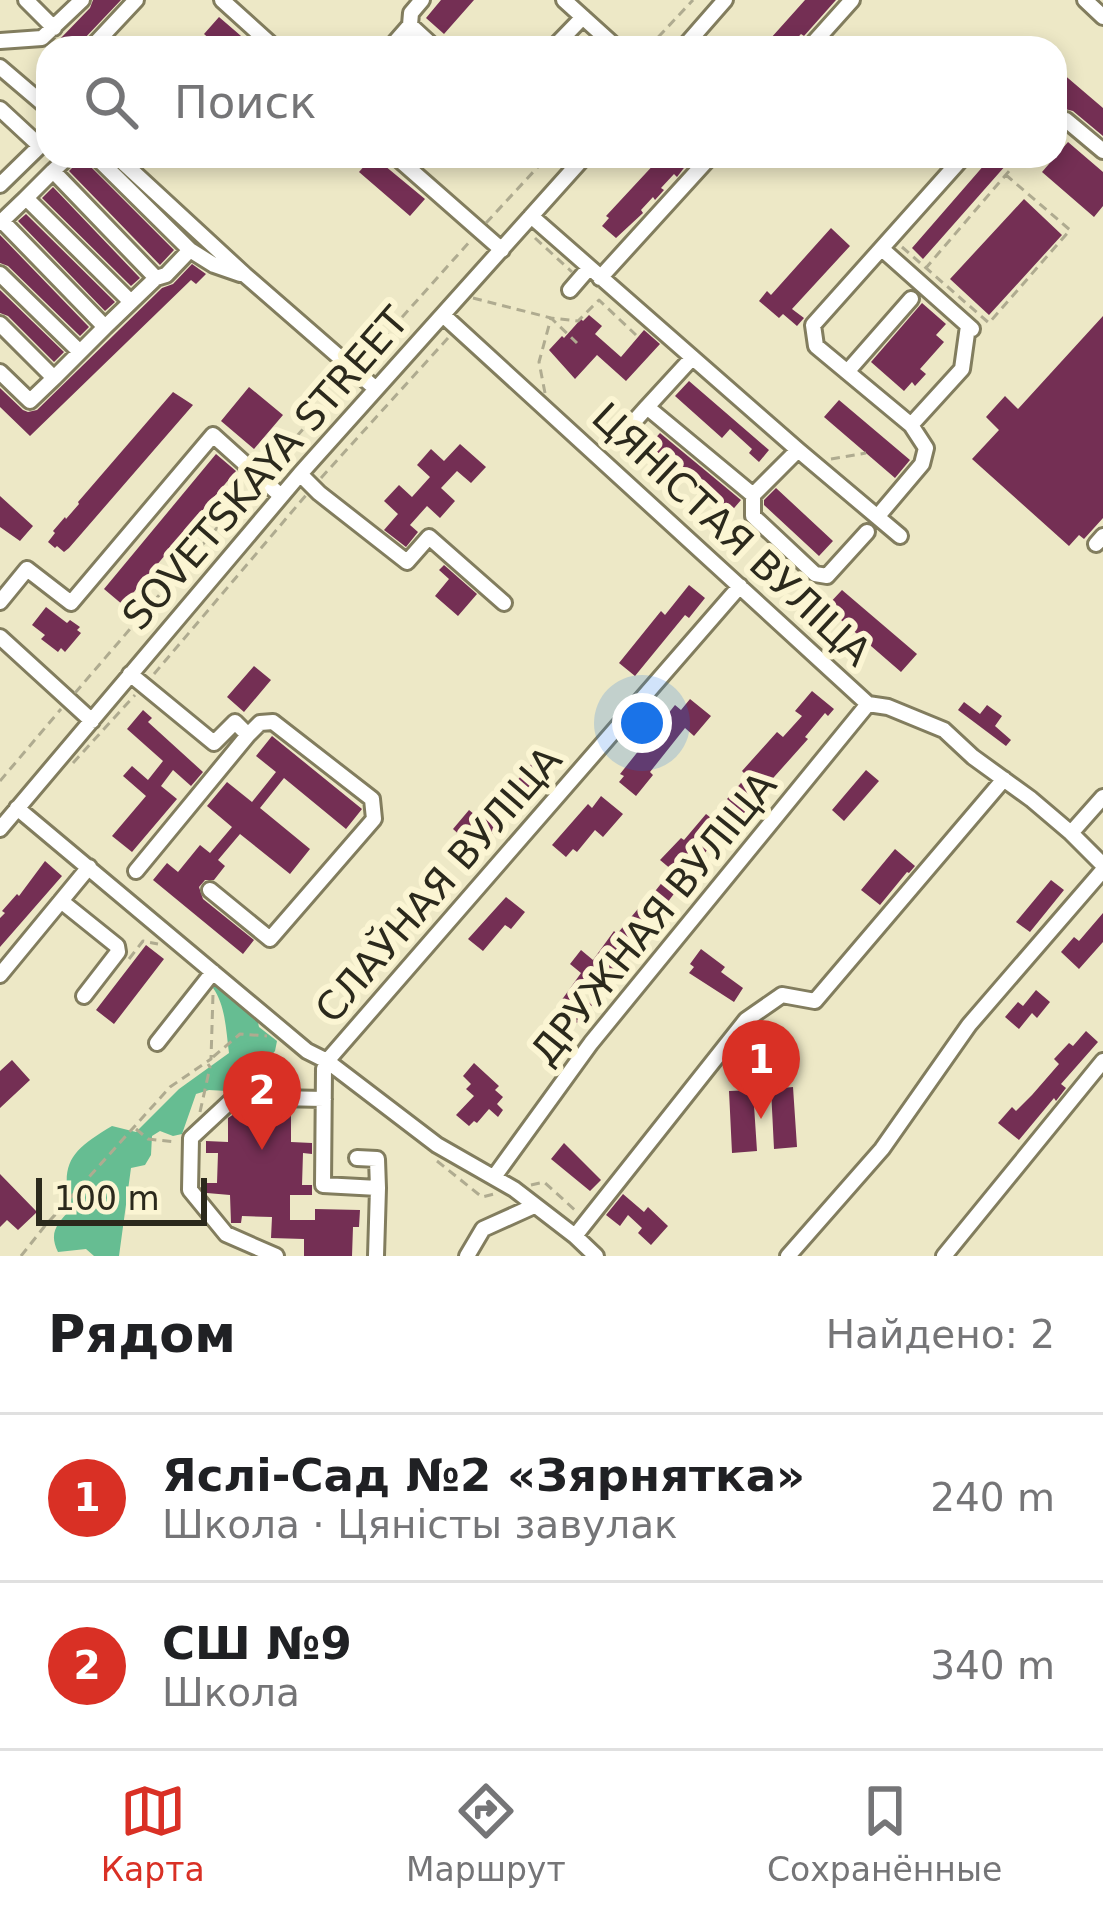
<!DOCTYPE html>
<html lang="ru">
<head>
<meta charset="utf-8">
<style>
	:root { --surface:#fff; --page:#f6f6f6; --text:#202124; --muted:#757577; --line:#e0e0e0; --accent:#d93025 }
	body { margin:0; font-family:"DejaVu Sans",sans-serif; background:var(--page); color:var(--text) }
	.scale { position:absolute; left:36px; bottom:30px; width:171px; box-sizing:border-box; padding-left:12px; border:6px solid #2b291c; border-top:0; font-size:33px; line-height:42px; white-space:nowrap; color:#2b291c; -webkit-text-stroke:9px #fbf5d3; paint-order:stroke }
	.you { position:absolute; left:642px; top:723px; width:42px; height:42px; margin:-30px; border:9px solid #fff; border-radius:50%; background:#1a73e8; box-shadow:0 0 0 18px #1a73e833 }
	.badge { display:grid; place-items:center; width:78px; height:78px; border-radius:50%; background:var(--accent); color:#fff; font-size:39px; font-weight:700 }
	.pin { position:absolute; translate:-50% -99px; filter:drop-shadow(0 3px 6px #0008) }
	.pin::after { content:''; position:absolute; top:63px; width:42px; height:36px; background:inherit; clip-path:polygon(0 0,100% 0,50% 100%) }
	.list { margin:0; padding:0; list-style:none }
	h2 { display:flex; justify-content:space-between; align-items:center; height:156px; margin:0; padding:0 48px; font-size:51px }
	h2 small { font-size:39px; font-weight:400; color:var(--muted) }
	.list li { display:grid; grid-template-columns:78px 1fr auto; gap:36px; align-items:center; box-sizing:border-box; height:168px; padding:0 48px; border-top:3px solid var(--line) }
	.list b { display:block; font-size:45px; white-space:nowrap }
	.list p { margin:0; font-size:39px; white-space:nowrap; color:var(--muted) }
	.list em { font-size:39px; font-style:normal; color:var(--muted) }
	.icon { flex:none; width:66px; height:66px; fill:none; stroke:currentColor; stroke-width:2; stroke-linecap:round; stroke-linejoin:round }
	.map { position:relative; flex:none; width:1103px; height:1256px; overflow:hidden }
	.search { position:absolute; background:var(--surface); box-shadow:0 6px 18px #0003; left:36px; right:36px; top:36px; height:132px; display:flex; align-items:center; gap:30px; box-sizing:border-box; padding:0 42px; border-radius:36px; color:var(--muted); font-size:45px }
	.sheet { height:492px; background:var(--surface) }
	nav { display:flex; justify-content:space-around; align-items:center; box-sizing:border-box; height:168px; border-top:3px solid var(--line); background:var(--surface); font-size:33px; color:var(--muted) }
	nav a { display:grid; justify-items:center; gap:6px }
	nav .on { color:var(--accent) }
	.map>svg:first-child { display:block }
	.forest { fill:#66bd92 }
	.building { fill:#742f54 }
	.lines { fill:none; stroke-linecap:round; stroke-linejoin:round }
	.minor-casing { stroke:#827d5e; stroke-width:20 }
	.path { stroke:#afab90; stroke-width:3; stroke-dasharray:9 6; stroke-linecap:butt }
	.minor { stroke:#fff; stroke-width:14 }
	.labels { text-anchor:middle; stroke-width:12; stroke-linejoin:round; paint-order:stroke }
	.street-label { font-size:39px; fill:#2b291c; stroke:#fbf5d3 }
</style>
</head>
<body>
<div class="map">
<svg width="1103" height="1256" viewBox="0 0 1103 1256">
	<rect width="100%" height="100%" fill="#ede8c6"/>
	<path class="forest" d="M214 982H219L256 1013 259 1027 277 1041 275 1051 269 1058H243C236 1069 236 1081 227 1091L209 1090 196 1094 182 1134 173 1136 160 1131 152 1136 151 1155 145 1165 131 1168 119 1256H94L86 1249 58 1252C48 1232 58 1223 71 1209 59 1162 72 1150 112 1126L136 1132 179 1089 229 1053C226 1032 226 1006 213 988Z"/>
	<path class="building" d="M93 0H121L83 40 80 48H66L58 41 90 8Z
		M441 0H474L444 34 426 18Z
		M805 0H836L804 36 801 34 788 48H762Z
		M219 17 255 48H220L204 34Z
		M1055 67 1103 108V136L1073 111 1061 108 1055 103Z
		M1068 142 1103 172V206L1094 217 1042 172Z
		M80 156 174 250 160 265 69 171 77 163Z
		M373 156 425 199 410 216 359 172Z
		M665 156H693L677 177 674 174 661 188 664 190 655 200 653 197 641 210 643 213 616 238 602 226 609 218 606 216 658 160 660 162Z
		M992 156H1014L923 259 912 248Z
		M53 187 140 278 131 286 42 198Z
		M1024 199 1062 235 989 315 950 279Z
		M26 214 115 302 105 311 18 221Z
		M831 228 850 246 792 309 804 318 797 326 783 314 779 318 759 301 767 291 771 295Z
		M0 235 89 327 80 336 8 266 0 263Z
		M192 264 206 274 196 284 191 280 30 436 0 407V388L23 410 28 412 37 410 162 288 173 284Z
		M0 290 64 352 54 362 8 316 0 313Z
		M922 303 946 324 936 335 944 342 920 369 926 374 915 386 912 382 904 391 871 362Z
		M589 315 602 326 595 334 621 357 644 330 660 344 626 381 597 355 575 379 549 350 562 336 564 338 581 319 583 321Z
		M1103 316V518L1084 539 1079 535 1069 546 972 459 999 430 986 417 1005 396 1018 409Z
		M689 381 769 450 759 462 749 453 752 449 730 429 722 438 675 396Z
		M249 387 283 415 254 449 221 421Z
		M173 392 193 405 69 548 64 552 57 546 55 548 48 542 55 533 53 531 65 517 66 519 79 504 78 502Z
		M839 400 910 460 895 478 824 417Z
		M660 433 741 500 729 514 649 445Z
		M460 444 486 467 471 483 457 471 441 488 455 501 440 518 427 506 410 525 418 532 406 547 384 530 398 514 384 501 399 485 412 497 430 477 417 465 431 449 444 461Z
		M216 454 236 471 123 605 104 589Z
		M776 488 833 541 819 556 764 505V500Z
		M0 496 33 526 20 541 0 527Z
		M444 565 477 594 458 616 435 596 449 579 439 570Z
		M689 585 705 598 689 618 685 615 635 676 619 663 661 611 665 615Z
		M842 590 917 654 901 672 826 607Z
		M46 607 67 623 70 620 80 627 77 630 81 633 65 652 61 648 58 652 41 639 45 635 32 625Z
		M254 666 271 680 244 712 227 697Z
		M812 691 834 709 828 716 825 713 805 737 808 739 758 795 760 797 746 815 727 799 747 776 742 771 777 732 783 737 802 716 795 711Z
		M690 699 711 716 694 736 685 728 650 772 653 775 636 796 619 782 624 776 620 774 675 705 681 710Z
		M964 702 980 714 987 705 1002 716 995 726 1011 740 1006 746 958 710Z
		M143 710 152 718 148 722 203 772 191 786 173 770 161 786 177 799 132 852 112 836 146 796 123 776 132 766 148 780 163 761 127 729Z
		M272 736 362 809 346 829 284 778 260 808 310 849 290 874 240 834 218 860 225 866 214 880H205L199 887 203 899 254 940 243 954 153 880 167 863 178 872 200 845 210 853 232 827 207 806 227 782 252 802 276 772 256 756Z
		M533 762 549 775 530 797 527 795 510 813 487 843 478 836 471 845 453 829 469 810 480 819 504 786 509 790Z
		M866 770 879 781 844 821 832 810Z
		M601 796 623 814 603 837 595 830 577 852 573 849 566 857 552 845 588 804 592 808Z
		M706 814 728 831 712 849 710 846 691 872 689 870 673 889 676 891 618 969 615 967 598 987 591 981 580 995 592 1005 577 1023 560 1009 565 1003 561 1001 581 973 570 964 581 950 593 960 614 931 617 934 642 904 644 905 672 870 660 860 681 838 684 840Z
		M895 849 915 866 909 873 907 872 880 905 861 890Z
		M45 861 62 876 0 947V918L5 913 2 911 17 894 19 896Z
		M1051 880 1064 890 1030 932 1016 922Z
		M506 897 525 912 511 929 505 925 483 951 468 939Z
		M1103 913V942L1079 969 1061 952 1074 937 1079 941Z
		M146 945 164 959 114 1024 96 1010Z
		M701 949 725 967 721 972 743 988 734 1002 689 973 694 967 690 964Z
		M1036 990 1050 1002 1037 1018 1032 1013 1019 1029 1005 1017 1018 1002 1023 1006Z
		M1086 1031 1098 1042 1061 1084 1066 1088 1056 1101 1054 1098 1019 1140 998 1123 1012 1107 1016 1111 1032 1095 1059 1064 1054 1059 1069 1043 1073 1046Z
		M12 1060 30 1080 0 1108V1071Z
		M474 1063 499 1086 495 1090 503 1097 497 1104 503 1110 498 1117 489 1109 477 1123 474 1121 469 1126 456 1115 474 1096 466 1089 471 1084 463 1076Z
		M793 1087 797 1147 774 1149 771 1089Z
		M753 1090 757 1151 732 1153 729 1091Z
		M234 1114H240V1119L278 1120V1115H291V1142L312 1143V1154L303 1153 302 1185H312V1195H290V1220H315V1209L360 1210 359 1227H353L352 1256H304V1239L271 1238 272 1217 242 1216 241 1223H231L230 1195 207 1193V1183H217L218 1153H206V1141L228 1142V1118Z
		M564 1143 601 1180 590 1191 551 1159Z
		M0 1174 37 1212 18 1230 7 1220 0 1227Z
		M623 1194 644 1212 648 1207 668 1226 651 1245 638 1233 642 1228 628 1215 620 1226 606 1215Z"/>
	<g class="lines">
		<g class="minor-casing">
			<path id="minor" d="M26 0 54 28
				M222 0 275 48
				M422 0 411 13 410 25 435 48
				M564 0 617 48
				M1085 0 1103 17
				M0 41 42 38 82 0
				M91 48 136 0
				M390 48 410 25
				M553 48 583 17
				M683 48 725 0
				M809 48 852 0
				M0 67 48 108
				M0 109 40 146 0 185
				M1055 119 1066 120 1103 151
				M95 156 190 250 166 275 156 278
				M116 156 245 275 376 389
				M395 156 502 250
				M964 156 813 325 816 346 911 425 962 369 968 326
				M53 171 69 156
				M25 199 53 171 156 278 131 302
				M531 216 798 450 900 536
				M2 221 26 198 131 302 105 327
				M0 223 2 221 105 327 80 352
				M882 249 972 329
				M190 250 214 265 240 274
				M0 274 80 352 54 378
				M600 278 711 156
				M570 290 589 268
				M443 315 868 704 888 707 944 730 973 757 1031 799 1071 833 1103 865
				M0 324 54 378 30 401 0 372
				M692 358 647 407 753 495 798 450
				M847 372 911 299
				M631 425 647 407
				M300 474 319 493 407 562 429 537 504 603
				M753 495V516L815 574 827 576 867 532
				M878 516 922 464 926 448 911 425
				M1096 544 1103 536
				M0 602 27 569 71 603 213 435 281 496
				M0 637 92 721
				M130 674 214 743 235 722 248 735 260 723 273 722 372 799 374 819 270 939 210 890
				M17 808 307 1051 327 1061 437 1145 514 1189 575 1236 596 1256
				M0 829 300 474 585 156
				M1071 833 1103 797
				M136 871 248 735
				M0 975 61 901
				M84 996 118 952 117 946 61 901 89 867
				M157 1043 213 972
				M357 1158 377 1159 378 1188
				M494 1177 591 1043 868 704
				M575 1236 746 1020 782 995 815 1001 1004 779
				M276 1256 226 1234 190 1190 191 1138 235 1097 324 1099
				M376 1256 378 1188 323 1185 324 1069 327 1061 740 586
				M467 1256 483 1229 534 1206
				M788 1256 882 1149 969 1025 1103 870
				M944 1256 1103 1061"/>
		</g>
		<path class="path" d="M648 48 693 0
			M486 223 548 156
			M535 238 572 272
			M902 247 989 323 1070 230 1006 175
			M925 269 1022 156
			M473 298 551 318 578 321 599 300 636 335
			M362 362 472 239
			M545 393 539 362 551 318 577 343
			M831 459 866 453
			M267 470 348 378
			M321 478 448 338
			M154 674 307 494
			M75 693 253 486
			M73 763 135 695
			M0 781 61 709
			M129 959 143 941 158 944
			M213 1057 240 1034 267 1036
			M200 1112 210 1067 208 1064
			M136 1129 148 1139 176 1142
			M437 1161 482 1197 498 1193
			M531 1185 544 1182 576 1211
			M21 1256 44 1227 170 1087 211 1059 213 994"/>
		<use href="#minor" class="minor"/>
	</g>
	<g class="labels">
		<g class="street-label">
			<text transform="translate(265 468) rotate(-49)" y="14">SOVETSKAYA STREET</text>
			<text transform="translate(732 534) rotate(43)" y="14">ЦЯНІСТАЯ ВУЛІЦА</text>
			<text transform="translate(438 884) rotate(-49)" y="14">СЛАЎНАЯ ВУЛІЦА</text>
			<text transform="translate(653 918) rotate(-51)" y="14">ДРУЖНАЯ ВУЛІЦА</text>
		</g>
	</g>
</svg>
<div class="scale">100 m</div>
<div class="you"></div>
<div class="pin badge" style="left:761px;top:1119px">1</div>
<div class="pin badge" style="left:262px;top:1150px">2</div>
<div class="search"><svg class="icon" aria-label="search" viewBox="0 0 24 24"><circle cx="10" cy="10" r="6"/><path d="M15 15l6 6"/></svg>Поиск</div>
</div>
<section class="sheet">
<h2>Рядом<small>Найдено: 2</small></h2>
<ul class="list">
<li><span class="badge">1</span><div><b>Яслі-Сад №2 «Зярнятка»</b><p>Школа · Цяністы завулак</p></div><em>240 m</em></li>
<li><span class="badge">2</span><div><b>СШ №9</b><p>Школа</p></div><em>340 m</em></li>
</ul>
</section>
<nav>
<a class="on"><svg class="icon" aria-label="map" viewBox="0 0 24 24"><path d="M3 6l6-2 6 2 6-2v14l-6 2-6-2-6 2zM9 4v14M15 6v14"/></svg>Карта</a>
<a><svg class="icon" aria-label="directions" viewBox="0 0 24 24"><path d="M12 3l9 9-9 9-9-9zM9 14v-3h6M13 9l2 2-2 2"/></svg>Маршрут</a>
<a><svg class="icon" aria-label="saved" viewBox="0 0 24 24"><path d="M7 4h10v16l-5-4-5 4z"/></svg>Сохранённые</a>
</nav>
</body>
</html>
